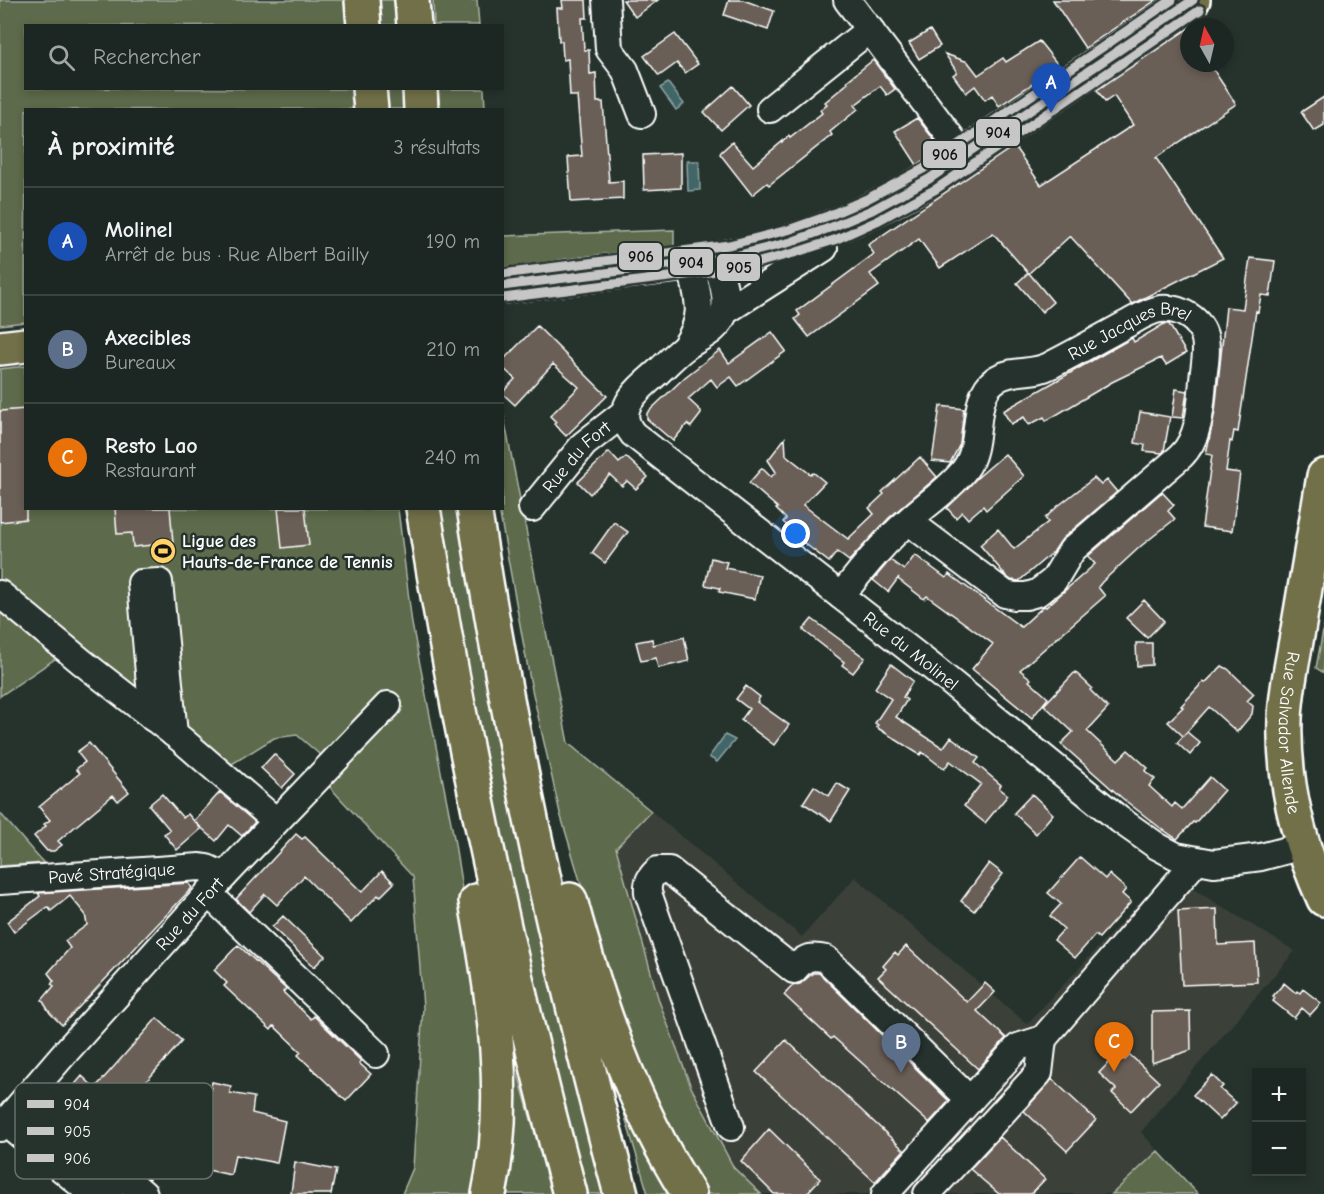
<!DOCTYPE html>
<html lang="fr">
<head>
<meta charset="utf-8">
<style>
	:root { --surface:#1c2622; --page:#29322f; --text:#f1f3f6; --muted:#a0a5a5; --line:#3a4340; --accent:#b45309 }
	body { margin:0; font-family:"Comic Neue",sans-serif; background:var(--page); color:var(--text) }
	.controls { position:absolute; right:18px; bottom:18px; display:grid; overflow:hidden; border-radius:0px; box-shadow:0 3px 9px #0003 }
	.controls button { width:54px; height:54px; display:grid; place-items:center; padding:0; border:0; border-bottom:2px solid var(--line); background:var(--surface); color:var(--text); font:30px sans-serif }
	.compass { position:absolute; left:1180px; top:18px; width:54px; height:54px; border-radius:50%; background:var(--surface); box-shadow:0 3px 9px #0003; rotate:352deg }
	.you { position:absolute; left:796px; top:534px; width:21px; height:21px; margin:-15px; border:4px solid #fff; border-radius:50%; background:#1a73e8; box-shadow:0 0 0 9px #1a73e833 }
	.badge { display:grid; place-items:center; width:39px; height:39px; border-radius:50%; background:var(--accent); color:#fff; font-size:20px; font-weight:700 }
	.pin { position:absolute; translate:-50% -50px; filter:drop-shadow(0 2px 3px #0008) }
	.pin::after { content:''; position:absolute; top:32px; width:21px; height:18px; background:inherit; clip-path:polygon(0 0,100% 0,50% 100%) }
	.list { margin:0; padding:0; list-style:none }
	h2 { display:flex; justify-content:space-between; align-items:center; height:78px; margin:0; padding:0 24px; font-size:26px }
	h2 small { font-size:20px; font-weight:400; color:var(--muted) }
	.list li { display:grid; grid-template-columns:39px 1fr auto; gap:18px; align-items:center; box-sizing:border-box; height:108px; padding:0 24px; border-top:2px solid var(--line) }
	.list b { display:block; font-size:22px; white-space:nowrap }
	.list p { margin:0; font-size:20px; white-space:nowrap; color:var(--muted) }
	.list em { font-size:20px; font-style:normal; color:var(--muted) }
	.icon { flex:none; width:33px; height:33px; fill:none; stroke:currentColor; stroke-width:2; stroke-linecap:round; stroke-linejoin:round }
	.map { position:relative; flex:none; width:1324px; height:1194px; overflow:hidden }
	.search { position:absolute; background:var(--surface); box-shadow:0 3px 9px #0003; left:24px; top:24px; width:480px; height:66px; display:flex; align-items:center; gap:15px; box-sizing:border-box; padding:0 21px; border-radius:0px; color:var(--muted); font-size:22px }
	.panel { position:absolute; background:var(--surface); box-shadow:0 3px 9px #0003; left:24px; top:108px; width:480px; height:402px; border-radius:0px }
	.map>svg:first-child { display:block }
	.built { fill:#3a4039 }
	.green { fill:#5d6a4c; stroke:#aeb4a6; stroke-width:1.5 }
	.water { fill:#426667; stroke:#8ea3a4; stroke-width:1.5 }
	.building { fill:#6a5f56; stroke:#fff; stroke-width:1.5 }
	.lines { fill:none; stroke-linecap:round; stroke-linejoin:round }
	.minor-casing { stroke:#fff; stroke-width:30 }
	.major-casing { stroke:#fff; stroke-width:38 }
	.highway-casing { stroke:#fff; stroke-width:38 }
	.minor { stroke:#26332d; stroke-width:26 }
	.major { stroke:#71704a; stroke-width:33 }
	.highway { stroke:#71704a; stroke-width:33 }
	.bus-1-casing { stroke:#26332d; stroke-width:14 }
	.bus-2-casing { stroke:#26332d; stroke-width:14 }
	.bus-3-casing { stroke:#26332d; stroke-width:14 }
	.bus-1 { stroke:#c6c6c6; stroke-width:9 }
	.bus-2 { stroke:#c6c6c6; stroke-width:9 }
	.bus-3 { stroke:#c6c6c6; stroke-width:9 }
	.labels { text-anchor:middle; stroke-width:5; stroke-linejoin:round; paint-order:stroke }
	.street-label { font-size:18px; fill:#fff; stroke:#26332d }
	.poi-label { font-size:18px; font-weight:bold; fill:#fff; stroke:#26332d; text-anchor:start }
	.key { fill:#26332d; stroke:#67706c; stroke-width:1.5 }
	.key-label { font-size:16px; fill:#fff }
	.line-badge { stroke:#26332d; stroke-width:2 }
	.pale-badge-label { font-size:16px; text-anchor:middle; font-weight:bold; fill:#111 }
</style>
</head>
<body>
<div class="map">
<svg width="1324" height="1194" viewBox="0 0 1324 1194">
	<rect width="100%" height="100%" fill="#26332d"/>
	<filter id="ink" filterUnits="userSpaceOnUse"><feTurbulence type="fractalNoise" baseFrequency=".0167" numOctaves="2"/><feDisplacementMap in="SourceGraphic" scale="12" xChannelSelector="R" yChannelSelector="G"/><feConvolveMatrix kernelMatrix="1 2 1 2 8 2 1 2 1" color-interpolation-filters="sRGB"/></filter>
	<g filter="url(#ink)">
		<path class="built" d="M651 811 802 937 855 877 1027 1024 1167 873 1295 951 1141 1132 1158 1151 1112 1194H761L734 1168 691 1087 659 1001 616 848Z"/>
		<path class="green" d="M0 0H344L346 25 26 26V88L353 89 355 109 26 110 25 322 0 325Z
			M373 0H401L403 25H376Z
			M433 0H477L479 25H434Z
			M381 89H409L411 109H383Z
			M438 89H484L485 109H440Z
			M674 230V248L503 270 502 236Z
			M25 366 26 508 398 509 412 624 454 838 473 959 484 1078 480 1154 471 1194H402L413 1168 423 1007 413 877 326 783 339 771 297 735 274 738 227 767 64 653 0 696V369Z
			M503 413 568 743 651 811 616 848 659 1001 691 1087 734 1168 761 1194H708L666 1125 625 1033 560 813 531 685 499 509 502 508Z
			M437 509H459L606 1194H586L513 914Z
			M1324 626V673L1316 668Z
			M0 813 39 858 44 863 0 866Z
			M513 1056 552 1194H506L509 1175Z
			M607 1056 677 1194H648Z
			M1158 1151 1198 1194H1112Z"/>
		<path class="water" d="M668 83 684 104 676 110 660 88Z
			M687 161H699L700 190 688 191Z
			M725 735 735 740 717 762 709 757Z"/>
		<path class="building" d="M562 0H586L587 18H582L584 50H589L590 74 596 73 597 102H603L609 182 623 181V199L571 202 568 157 582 156 577 96H570L568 59 563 60 562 41H559L557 8H563Z
			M623 0H658L635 17Z
			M729 0H743L774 11 768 30 724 15Z
			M1053 0H1156L1085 48Z
			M1189 28V63H1209L1236 104 1156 158 1223 258 1132 304 1070 236 1029 273 1053 302 1042 312 1017 283 1028 273 993 233 940 268 919 239 870 274 879 286 809 337 795 319 800 315 797 311 874 254 868 245 1014 146 1041 185 1133 125 1114 96 1105 102 1097 90Z
			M930 30 940 46 919 59 909 43Z
			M675 34 698 64 685 73 677 63 659 76 644 56Z
			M1039 41 1059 66 999 106 992 95 985 100 975 86 966 93 953 75 957 72 945 54 968 62 978 75 1003 58 1006 62Z
			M873 60 895 89 887 95 880 86 855 105 858 109 830 132 832 135 769 185 767 183 752 195 720 154 721 152 732 142 753 166 789 136 790 138 822 113 820 110 827 104 825 102 848 83 847 81Z
			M733 86 749 105 721 130 704 112Z
			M1324 97V125L1314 131 1301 112Z
			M917 118 939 146 938 150 917 165 895 131Z
			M681 153V188L644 190 643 155Z
			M1250 258 1275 261 1270 296 1261 295 1258 312 1256 311 1238 432 1234 431 1232 442 1230 441 1226 471 1240 473 1232 531 1202 527 1212 455 1206 454 1215 412 1226 307 1243 309Z
			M1164 324H1169L1186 353 1166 365 1161 358 1112 382 1046 421 1044 417 1029 425 1024 417 1011 424 1003 411 1130 339 1132 338 1134 342Z
			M537 326 607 396 566 436 554 424 556 422 550 416 579 387 553 364 515 405 502 393 515 379 502 367V361Z
			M772 332 786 351 738 386 731 377 717 387 711 379 688 399 701 411V414L691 427 687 424 673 441 647 419V413L685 377 720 350 729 363Z
			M1176 389 1187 391 1183 418 1172 417Z
			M940 406 964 409 960 444 950 463 932 461Z
			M26 409V519L0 522V411Z
			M1140 412 1170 417 1164 451 1162 453 1144 451 1145 445 1135 443Z
			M785 438 786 455 810 474 814 473 825 482 803 505 848 539 874 514 869 508 884 494 882 492 920 457 937 477 889 518 849 561 837 552 829 562 799 539 800 537 783 522 786 519 776 509 778 508 749 483 762 468 771 477 776 472 768 460Z
			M609 452 619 463 626 457 648 477 636 489 627 481 622 486 610 475 590 494 578 482Z
			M1005 454 1024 476 986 510 983 506 968 519 962 512 956 518 947 508 977 478Z
			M1094 478 1101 485 1107 480 1117 492 1062 539 1054 551 1019 581 1011 580 1006 576 980 545 998 529 1014 549 1048 522 1045 518 1058 506Z
			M1162 492 1174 505 1168 511 1175 519 1141 546 1102 582 1098 587 1105 596 1020 670 1031 679 1029 681 1048 698 1032 718 972 669 993 644 927 596 924 599 898 579 899 577 888 592 873 580 890 560 904 570 915 555 946 578 949 574 1021 627 1044 606 1046 607 1095 564 1088 556Z
			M115 508H170L173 543 133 547 132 533 117 534Z
			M278 508H305L309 545 282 548Z
			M614 522 628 532 605 563 592 553Z
			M711 558 727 562 725 568 760 575 755 599 719 592 720 588 705 585Z
			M1144 600 1164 621 1147 638 1126 618Z
			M812 619 865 658 853 673 842 665 844 662 803 630Z
			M684 637 689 661 658 668 656 658 641 661 636 642 652 639 653 645Z
			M1136 643H1152V665L1137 666Z
			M891 664 913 681 903 697 907 700 896 717 943 748 951 737 979 758 975 763 1001 785 999 788 1008 795 985 823 964 806 981 784 950 761 944 769 922 752 920 755 876 727 878 725 875 723 891 699 875 688Z
			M1222 666 1228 669 1254 694 1247 701 1253 706 1252 714 1237 732 1209 707 1184 735 1187 732 1200 743 1190 755 1177 743 1183 736 1168 722 1183 707 1181 706 1203 682 1205 683Z
			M1075 672 1092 688 1090 690 1108 708 1087 731 1118 760 1128 750 1148 768 1145 771 1155 779 1149 786 1172 807 1175 803 1182 809 1210 777 1224 790 1195 823 1193 822 1177 839 1159 827 1122 798 1061 744 1073 732 1044 705Z
			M746 686 760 697 757 702 789 725 774 745 741 720 749 709 736 699Z
			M89 743 129 792 118 801 113 795 58 841 62 845 54 851H47L34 836 46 826 44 824 50 820 39 807 80 773 76 769 85 762 77 752Z
			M274 754 295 774 282 788 261 768Z
			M837 783 850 791 831 821 803 803 814 786 829 796Z
			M220 792 255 822 242 836 229 825 216 841 195 822 201 829 177 850 164 834 170 830 149 805 162 794 183 818 188 814 194 821Z
			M1032 794 1053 814 1036 834 1014 813Z
			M296 834 302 839 305 837 362 892 382 871 394 883 380 897 378 895 351 923 304 876 277 905 265 894 249 912 236 899Z
			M1080 857 1105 879 1109 874 1126 889 1122 894 1131 902 1099 938 1095 935 1075 958 1054 940 1064 929 1050 916 1061 904 1048 893Z
			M989 863 1003 874 974 911 961 901Z
			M189 883 192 888 62 1025 50 1013 42 1000 54 986 51 984 54 981 48 973 70 948 65 941 87 925 85 914 70 896 51 911 48 907 42 911 14 932 7 922 40 896 38 893Z
			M1217 909 1218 945 1255 943 1257 982 1182 985 1178 911Z
			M283 916 325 956 314 967 272 927Z
			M238 945 286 989 283 992 311 1019 314 1016 361 1061 359 1063 371 1074 346 1101 298 1055 301 1052 274 1026 271 1030 224 986 227 983 214 970Z
			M906 946 967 1002 985 983 995 992 977 1011 1006 1038 978 1069 878 977 886 969 883 966 895 952 898 955Z
			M813 973H819L949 1101 929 1123 833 1037 831 1039 784 995 793 985 800 984Z
			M1284 983 1296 993 1297 991 1300 993 1303 989 1321 1003 1310 1015 1302 1008 1294 1018 1273 1001 1275 998 1273 996Z
			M1190 1011 1191 1050 1152 1063V1012Z
			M157 1018 182 1041 120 1111 134 1122 167 1128 173 1100 181 1101 182 1099 208 1104 212 1082 231 1086 230 1093 254 1097 252 1113 285 1121 277 1163 235 1155 231 1175 203 1169 207 1147 151 1139 146 1165 126 1161 60 1102 82 1076 95 1088Z
			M786 1040 904 1150 875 1182 756 1072Z
			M1118 1053 1125 1060 1130 1055 1159 1082 1131 1111 1112 1093 1116 1089 1099 1073Z
			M1212 1075 1223 1086 1220 1089 1236 1103 1220 1120 1193 1095Z
			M1052 1079 1096 1120 1067 1151 1024 1111Z
			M769 1129 820 1179 806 1194H774L741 1161Z
			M1000 1137 1045 1179 1031 1194H999L970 1169Z
			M295 1162 336 1170 331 1194H291Z"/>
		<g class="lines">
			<g class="minor-casing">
				<g id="minor">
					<path d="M606 0 609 49 625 70 642 114"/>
					<path d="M847 0 965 156"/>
					<path d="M770 109 870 29"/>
					<path id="s1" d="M716 259C720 275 729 297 724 313 718 331 700 337 687 346 677 353 668 363 659 371 641 388 611 407 633 434L932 667 1120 820 1157 846 1176 856 1214 863 1261 857 1303 846"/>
					<path d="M724 312 824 248"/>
					<path d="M685 347C707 315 698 298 690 263"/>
					<path id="s2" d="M532 508 584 444 625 412"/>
					<path d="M0 594 82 662 182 740 276 821"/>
					<path id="s3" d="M841 596C862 569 883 543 908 521 926 504 950 489 965 469 984 444 970 398 995 380 1012 368 1033 375 1051 365 1075 353 1099 339 1123 326 1135 320 1147 311 1160 309 1180 307 1201 319 1205 339 1208 352 1204 367 1203 380 1201 405 1200 438 1181 456L1072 550 1054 580 1045 587 1037 593 1026 596H1015L1005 594 908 521"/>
					<path d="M153 718 141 583 159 582 174 734"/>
					<path id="s4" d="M0 881 200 867 207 868 224 876"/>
					<path d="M208 893 376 1054"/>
					<path d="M5 1122 91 1193 127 1179 144 1194"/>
					<path d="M731 1127 648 893C647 882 650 877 658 870H669L794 970C804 958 809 955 826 959L970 1100"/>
					<path id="s5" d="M0 1128 62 1056 224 876 388 705"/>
					<path d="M885 1194 1018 1047 1043 1039 1196 861"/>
					<path d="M927 1194 1039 1073 1043 1039"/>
				</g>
			</g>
			<g class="major-casing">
				<g id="major">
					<path d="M502 286C539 282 575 276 612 272 665 266 718 262 770 248 827 233 879 209 929 179L1193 0"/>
					<path d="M0 348 26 345"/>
					<path id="s6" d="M1324 476C1316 526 1307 575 1299 624 1294 655 1286 687 1285 719 1283 782 1298 842 1324 899"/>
				</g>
			</g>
			<g class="highway-casing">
				<path id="highway" d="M362 0 364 26
					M412 0 414 26
					M369 88 371 110
					M420 88 421 110
					M423 508C461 740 509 968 570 1194
					M474 508C510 740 560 968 621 1194
					M570 900C598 1003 631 1103 689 1194
					M476 901C493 998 510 1096 489 1194"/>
			</g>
			<use href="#minor" class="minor"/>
			<use href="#major" class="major"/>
			<use href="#highway" class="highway"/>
			<g class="bus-1-casing">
				<path id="bus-1" d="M502 286 731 257 791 242 832 227 872 210 929 179 1193 0"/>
			</g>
			<g class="bus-2-casing">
				<path id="bus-2" d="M503 298 733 269 794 253 837 239 877 221 936 189 1200 10"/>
			</g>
			<g class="bus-3-casing">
				<path id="bus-3" d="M502 274 729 245 788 230 828 216 867 199 923 169 1172 0"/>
			</g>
			<use href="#bus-1" class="bus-1"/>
			<use href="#bus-2" class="bus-2"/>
			<use href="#bus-3" class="bus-3"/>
		</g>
	</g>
	<defs>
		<g id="stadium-disc" transform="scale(1.35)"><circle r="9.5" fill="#ffd166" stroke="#26332d"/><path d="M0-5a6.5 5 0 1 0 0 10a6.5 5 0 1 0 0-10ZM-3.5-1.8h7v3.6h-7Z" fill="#111"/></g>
	</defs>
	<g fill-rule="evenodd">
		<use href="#stadium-disc" x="163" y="551"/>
	</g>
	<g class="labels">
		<g class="street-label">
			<text dy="6" stroke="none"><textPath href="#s3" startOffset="420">Rue Jacques Brel</textPath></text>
			<text dy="6" stroke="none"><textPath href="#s2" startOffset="68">Rue du Fort</textPath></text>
			<text dy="6" stroke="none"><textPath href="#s1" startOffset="574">Rue du Molinel</textPath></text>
			<text dy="6" stroke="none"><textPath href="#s6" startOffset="260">Rue Salvador Allende</textPath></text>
			<text dy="6" stroke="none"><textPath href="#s4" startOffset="112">Pavé Stratégique</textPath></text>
			<text dy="6" stroke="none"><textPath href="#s5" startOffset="286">Rue du Fort</textPath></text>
		</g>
		<g class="poi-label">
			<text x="182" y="547">Ligue des<tspan x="182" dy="21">Hauts-de-France de Tennis</tspan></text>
		</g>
	</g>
	<rect x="15" y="1083" width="198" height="96" rx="9" class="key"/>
	<rect x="27" y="1100" width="27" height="8" fill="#c6c6c6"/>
	<rect x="27" y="1127" width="27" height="8" fill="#c6c6c6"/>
	<rect x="27" y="1154" width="27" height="8" fill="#c6c6c6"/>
	<g class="key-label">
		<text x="64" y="1110">904</text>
		<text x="64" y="1137">905</text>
		<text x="64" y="1164">906</text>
	</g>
	<g class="line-badge">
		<rect x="975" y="118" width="46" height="29" rx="6" fill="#c6c6c6"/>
		<rect x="922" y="140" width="45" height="29" rx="6" fill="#c6c6c6"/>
		<rect x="618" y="242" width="45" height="29" rx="6" fill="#c6c6c6"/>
		<rect x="669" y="248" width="45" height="28" rx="6" fill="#c6c6c6"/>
		<rect x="716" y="253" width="45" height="29" rx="6" fill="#c6c6c6"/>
	</g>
	<g class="pale-badge-label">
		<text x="998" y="138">904</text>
		<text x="945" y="160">906</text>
		<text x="641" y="262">906</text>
		<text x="691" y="268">904</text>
		<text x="739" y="273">905</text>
	</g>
</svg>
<div class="controls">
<button>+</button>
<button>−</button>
</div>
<svg class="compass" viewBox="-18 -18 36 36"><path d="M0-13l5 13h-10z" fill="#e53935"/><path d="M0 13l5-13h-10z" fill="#a0a5a5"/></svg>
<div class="you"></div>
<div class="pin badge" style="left:1051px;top:113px;background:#1a4fb4">A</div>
<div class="pin badge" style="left:901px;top:1073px;background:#5c6f8a">B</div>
<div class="pin badge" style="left:1114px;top:1072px;background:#e8710a">C</div>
<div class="search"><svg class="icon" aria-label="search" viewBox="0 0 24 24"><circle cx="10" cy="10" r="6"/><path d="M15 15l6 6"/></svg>Rechercher</div>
<section class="panel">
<h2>À proximité<small>3 résultats</small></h2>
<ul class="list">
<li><span class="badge" style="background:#1a4fb4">A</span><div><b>Molinel</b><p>Arrêt de bus · Rue Albert Bailly</p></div><em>190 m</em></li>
<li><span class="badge" style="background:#5c6f8a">B</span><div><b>Axecibles</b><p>Bureaux</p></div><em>210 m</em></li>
<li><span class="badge" style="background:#e8710a">C</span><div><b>Resto Lao</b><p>Restaurant</p></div><em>240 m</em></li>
</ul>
</section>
</div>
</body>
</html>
